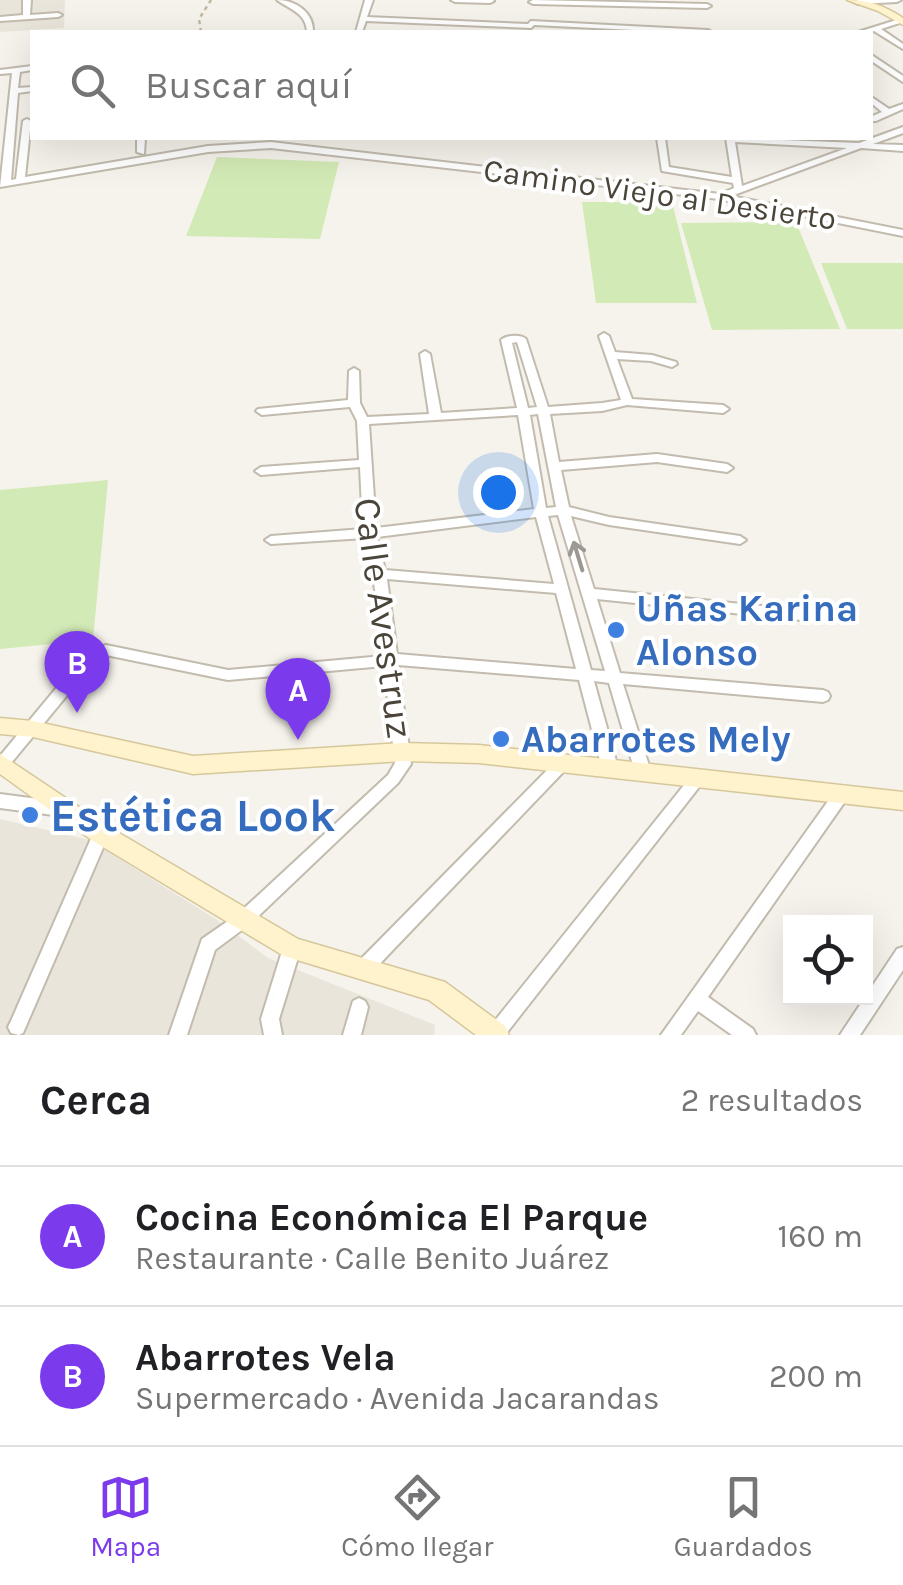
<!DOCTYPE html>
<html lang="es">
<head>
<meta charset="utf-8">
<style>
	:root { --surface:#fff; --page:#f2f2f2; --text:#202124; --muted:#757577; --line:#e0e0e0; --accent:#7c3aed }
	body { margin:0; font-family:Karla,sans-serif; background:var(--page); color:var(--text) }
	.controls { position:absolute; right:30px; bottom:30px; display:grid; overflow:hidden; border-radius:0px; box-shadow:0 10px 40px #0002 }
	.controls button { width:90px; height:90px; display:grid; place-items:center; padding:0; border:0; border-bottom:2px solid var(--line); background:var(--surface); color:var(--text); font:50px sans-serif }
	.you { position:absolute; left:498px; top:492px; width:35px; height:35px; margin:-25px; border:8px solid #fff; border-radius:50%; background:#1a73e8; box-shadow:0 0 0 15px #1a73e833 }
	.badge { display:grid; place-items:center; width:65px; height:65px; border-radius:50%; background:var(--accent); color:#fff; font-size:32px; font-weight:700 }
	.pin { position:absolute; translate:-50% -82px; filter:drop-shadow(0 2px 5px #0008) }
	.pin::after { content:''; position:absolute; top:52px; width:35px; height:30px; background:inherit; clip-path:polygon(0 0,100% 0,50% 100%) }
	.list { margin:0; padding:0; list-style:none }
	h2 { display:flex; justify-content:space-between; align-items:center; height:130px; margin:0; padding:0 40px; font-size:42px }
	h2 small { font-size:32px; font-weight:400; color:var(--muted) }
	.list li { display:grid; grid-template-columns:65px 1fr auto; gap:30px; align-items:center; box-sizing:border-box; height:140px; padding:0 40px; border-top:2px solid var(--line) }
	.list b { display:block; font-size:38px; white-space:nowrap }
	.list p { margin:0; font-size:32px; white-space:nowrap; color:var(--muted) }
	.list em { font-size:32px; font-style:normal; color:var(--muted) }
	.icon { flex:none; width:55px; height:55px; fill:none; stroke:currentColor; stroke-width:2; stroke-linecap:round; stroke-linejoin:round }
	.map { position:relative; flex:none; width:903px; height:1035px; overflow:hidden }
	.search { position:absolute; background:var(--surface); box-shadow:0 10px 40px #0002; left:30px; right:30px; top:30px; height:110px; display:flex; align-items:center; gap:25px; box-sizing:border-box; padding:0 35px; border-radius:0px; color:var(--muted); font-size:38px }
	.sheet { height:410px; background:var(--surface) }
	nav { display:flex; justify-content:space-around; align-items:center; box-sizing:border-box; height:140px; border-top:2px solid var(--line); background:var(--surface); font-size:28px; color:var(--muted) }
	nav a { display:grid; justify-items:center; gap:5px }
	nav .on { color:var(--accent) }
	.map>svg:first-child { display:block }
	.residential { fill:#eae5da }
	.green { fill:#d2eab5 }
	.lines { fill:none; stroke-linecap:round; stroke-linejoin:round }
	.street-casing { stroke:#c2bbae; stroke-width:4 }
	.secondary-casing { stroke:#d6c79b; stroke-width:3 }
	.path { stroke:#c4b79f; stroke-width:2.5; stroke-dasharray:4 4; stroke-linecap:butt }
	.street { fill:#fff; fill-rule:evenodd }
	.secondary { fill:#fff3cd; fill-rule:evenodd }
	.oneway { stroke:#9c9892 }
	.shop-dot { fill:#3f7fe0; stroke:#fff; stroke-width:4 }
	.labels { text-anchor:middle; stroke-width:8; stroke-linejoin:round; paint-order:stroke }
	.far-street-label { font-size:32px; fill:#4b4439; stroke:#fff }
	.shop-label { font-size:38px; font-weight:bold; fill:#366cbe; stroke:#fff; text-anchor:start }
	.street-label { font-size:38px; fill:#4b4439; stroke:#fff }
	.near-shop-label { font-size:45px; font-weight:bold; fill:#366cbe; stroke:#fff; text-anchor:start }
</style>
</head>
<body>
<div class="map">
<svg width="903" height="1035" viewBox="0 0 903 1035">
	<rect width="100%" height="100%" fill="#f6f3ec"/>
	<path class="residential" d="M0 0H65L64 28 0 32Z
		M0 819 89 840 214 918 268 958 435 1025 434 1035H0Z"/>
	<path class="green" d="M217 157 339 162 320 239 186 236Z
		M582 202H672L697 303H596Z
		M796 222 840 329 712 330 681 223Z
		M821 263H903V329H847Z
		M108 480 93 640 0 649V490Z"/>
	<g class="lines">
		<g class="street-casing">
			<path id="street" d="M23 0H31L30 15 58 13 62 15 58 17 0 21V17L23 15Z
				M277 0C296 0 314 13 313 32H307C306 13 291 10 277 0Z
				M365 0H373L367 17 528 24 531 21 708 30 712 32H674L534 25 531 28 366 21 362 32H356Z
				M451 0H493L494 1 490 3 455 2Z
				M533 0 707 4 711 6 707 8 533 4 529 2Z
				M858 0H901L897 2 858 4 854 2Z
				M903 18V22L881 29 903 44V49L874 31 858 32Z
				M870 54 903 76V82L870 60Z
				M32 66V70L20 72 18 88 32 87V91L18 93 11 180 16 179 23 121 27 119 31 121 25 177 208 146 271 142 720 194 734 188 733 183 662 171 657 138H665L669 167 732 177 726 138 859 143 903 127V133L873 144 903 145V151L861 148 731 196 903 230V236L719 199 271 148 208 152 0 187 12 73 0 74V70ZM735 142 847 148 742 186Z
				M870 96 889 109 903 104V109L876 121H870V117L882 112 870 102Z
				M137 138H145L144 154 137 152Z
				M604 333 609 336 615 352 652 355 676 362 677 364 672 367 651 361 617 359 632 399 723 405 729 409 723 413 627 405 602 411 550 414 559 462 657 454 727 464 733 468 727 472 657 462 561 470 569 507 609 517 740 536 746 540 740 544 609 525 571 516 594 589 811 611 816 612 818 616 816 620 811 621 597 599 620 673 823 690 828 692 830 696 828 700 823 702 623 684 651 772 648 776 643 778 638 776 635 772 609 683 594 681 618 768 615 772 610 774 605 772 602 768 579 680 398 665 411 764 398 783 250 924 215 950 187 1035H169L202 939 238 914 388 775 395 763 384 666 228 680 106 655 97 659 7 768 0 770V756L87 651 106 645 228 670 383 656 373 574 365 538 271 544 265 540 271 536 363 529 360 467 261 475 255 471 261 467 359 460 357 421 350 407 262 415 256 411 258 409 348 400 349 371 354 368 359 371 360 403 367 417 429 414 420 354 425 351 430 354 441 413 517 408 501 340C506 335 521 334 526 339L548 407 602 403 621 400 599 336ZM517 342 537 407 528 408 512 343ZM538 414 556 507 546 508 530 415ZM518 415 534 509 376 528 369 424ZM558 515 605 671 591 670 548 516ZM536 517 554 584 385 570 377 537ZM387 579 556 593 576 669 397 654Z
				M563 757 568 759 571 763 568 767 369 975 363 977 357 975 354 969 357 963 558 759Z
				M698 772 703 774 706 778 703 782 505 1035H486L489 1028 693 774Z
				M841 789 846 790 849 795 846 800 708 997 753 1029 756 1035H732L698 1011 681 1035H661L836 790Z
				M0 794 61 802 67 804 69 809 67 814 61 816 0 808Z
				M101 827 107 829 109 834 23 1033 19 1035 11 1033 8 1027 11 1021 93 834 95 829Z
				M292 940 298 942 301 948 279 1019 282 1035H264L261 1019 283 948 286 942Z
				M903 947V970L860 1035H840L897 949Z
				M359 998 365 1001 368 1007 361 1035H343L353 1001Z"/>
		</g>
		<g class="secondary-casing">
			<path id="secondary" d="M847 0C869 0 885 6 903 18V25L878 11Z
				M0 718 33 721 193 756 403 743 479 745 903 792V810L479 763 403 761 193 774 33 737 0 734Z
				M0 754 109 827 298 939 445 982 505 1026 509 1035H476L429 1000 284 956 93 841 0 774Z"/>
		</g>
		<path class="path" d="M201 32 199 19 211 0"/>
		<use href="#street" class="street"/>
		<use href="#secondary" class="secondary"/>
	</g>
	<defs><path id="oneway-shaft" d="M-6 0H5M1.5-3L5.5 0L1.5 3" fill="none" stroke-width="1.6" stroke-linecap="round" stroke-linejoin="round" transform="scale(2.5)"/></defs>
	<use class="oneway" href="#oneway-shaft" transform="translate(578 556) rotate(-107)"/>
	<g class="shop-dot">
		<circle cx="616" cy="630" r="10"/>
		<circle cx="501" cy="739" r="10"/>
		<circle cx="30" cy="815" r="10"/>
	</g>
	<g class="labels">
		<g class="far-street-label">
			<text transform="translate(660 194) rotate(8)" y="11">Camino Viejo al Desierto</text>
		</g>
		<g class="shop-label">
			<text x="636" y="621">Uñas Karina<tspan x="636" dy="44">Alonso</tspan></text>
			<text x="521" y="752">Abarrotes Mely</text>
		</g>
		<g class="street-label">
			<text transform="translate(384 618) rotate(82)" y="13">Calle Avestruz</text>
		</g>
		<g class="near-shop-label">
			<text x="50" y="831">Estética Look</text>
		</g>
	</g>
</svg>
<div class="controls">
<button><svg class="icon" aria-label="locate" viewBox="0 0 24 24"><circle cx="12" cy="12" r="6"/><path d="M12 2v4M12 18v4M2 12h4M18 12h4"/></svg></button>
</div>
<div class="you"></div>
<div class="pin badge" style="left:298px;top:740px">A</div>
<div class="pin badge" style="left:77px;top:713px">B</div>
<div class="search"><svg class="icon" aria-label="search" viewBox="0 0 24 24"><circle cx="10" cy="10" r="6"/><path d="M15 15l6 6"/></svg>Buscar aquí</div>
</div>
<section class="sheet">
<h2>Cerca<small>2 resultados</small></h2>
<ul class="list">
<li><span class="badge">A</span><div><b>Cocina Económica El Parque</b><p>Restaurante · Calle Benito Juárez</p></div><em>160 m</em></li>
<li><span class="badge">B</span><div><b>Abarrotes Vela</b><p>Supermercado · Avenida Jacarandas</p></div><em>200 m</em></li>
</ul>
</section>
<nav>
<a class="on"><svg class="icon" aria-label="map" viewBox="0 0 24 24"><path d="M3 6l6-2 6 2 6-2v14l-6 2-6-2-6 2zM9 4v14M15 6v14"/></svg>Mapa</a>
<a><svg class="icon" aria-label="directions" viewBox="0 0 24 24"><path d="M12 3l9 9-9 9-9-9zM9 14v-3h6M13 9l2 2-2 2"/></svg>Cómo llegar</a>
<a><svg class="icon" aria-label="saved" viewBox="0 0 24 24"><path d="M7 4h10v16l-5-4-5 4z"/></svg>Guardados</a>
</nav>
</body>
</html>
